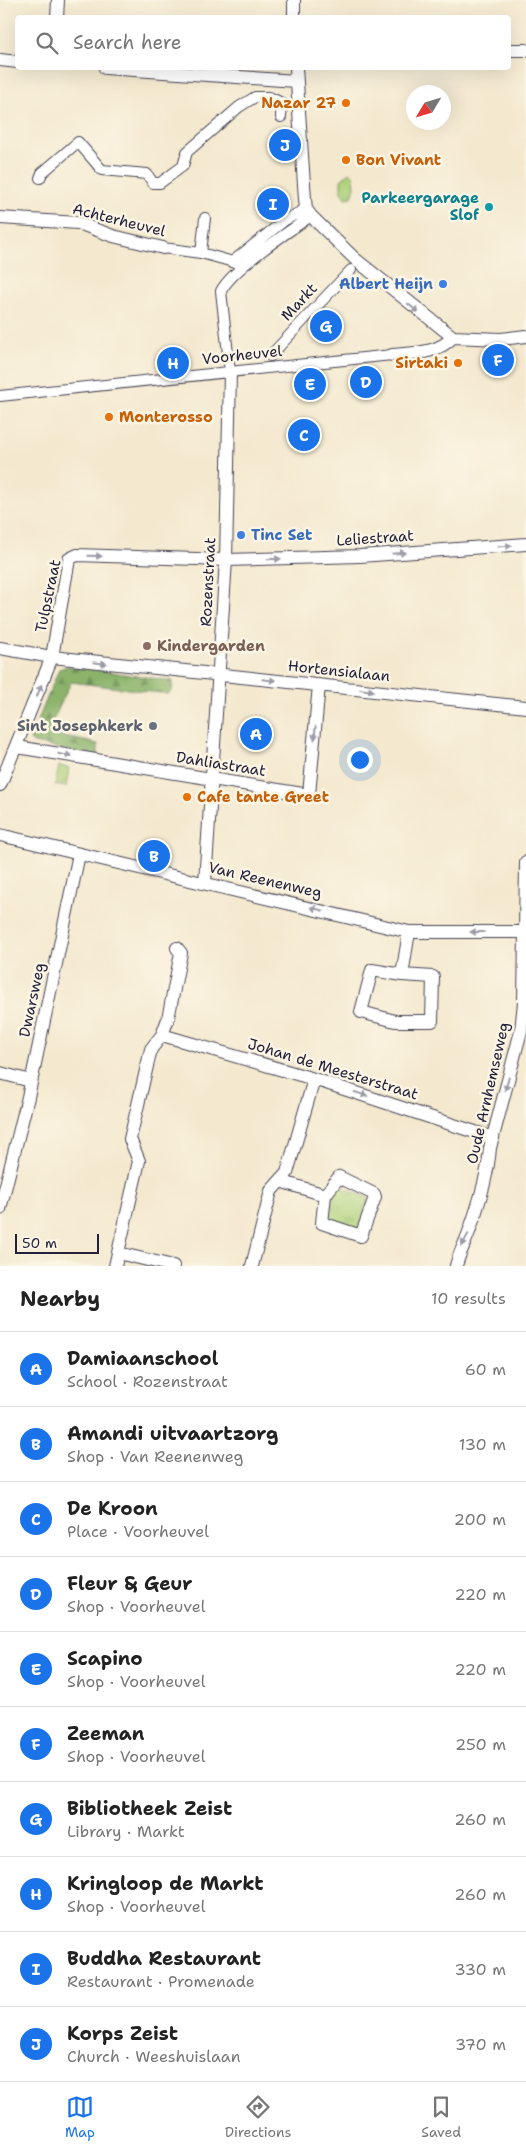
<!DOCTYPE html>
<html lang="en">
<head>
<meta charset="utf-8">
<style>
	:root { --surface:#fff; --page:#f2f2f2; --text:#222; --muted:#767676; --line:#e0e0e0; --accent:#1a73e8 }
	body { margin:0; font-family:"Shantell Sans",sans-serif; background:var(--page); color:var(--text) }
	.compass { position:absolute; left:406px; top:85px; width:45px; height:45px; border-radius:50%; background:var(--surface); box-shadow:0 5px 20px #0002; rotate:232deg }
	.scale { position:absolute; left:15px; bottom:12px; width:84px; box-sizing:border-box; padding-left:5px; border:2px solid #22223b; border-top:0; font-size:14px; line-height:18px; white-space:nowrap; color:#22223b; -webkit-text-stroke:4px #fcf5e5; paint-order:stroke }
	.you { position:absolute; left:359px; top:759px; width:18px; height:18px; margin:-12px; border:4px solid #fff; border-radius:50%; background:#1a73e8; box-shadow:0 0 0 8px #1a73e833 }
	.badge { display:grid; place-items:center; width:32px; height:32px; border-radius:50%; background:var(--accent); color:#fff; font-size:16px; font-weight:700 }
	.pin { position:absolute; translate:-50% -50%; border:2px solid #fff; box-shadow:0 1px 5px #0006 }
	.list { margin:0; padding:0; list-style:none }
	h2 { display:flex; justify-content:space-between; align-items:center; height:65px; margin:0; padding:0 20px; font-size:21px }
	h2 small { font-size:16px; font-weight:400; color:var(--muted) }
	.list li { display:grid; grid-template-columns:32px 1fr auto; gap:15px; align-items:center; box-sizing:border-box; height:75px; padding:0 20px; border-top:1px solid var(--line) }
	.list b { display:block; font-size:19px; white-space:nowrap }
	.list p { margin:0; font-size:16px; white-space:nowrap; color:var(--muted) }
	.list em { font-size:16px; font-style:normal; color:var(--muted) }
	.icon { flex:none; width:28px; height:28px; fill:none; stroke:currentColor; stroke-width:2; stroke-linecap:round; stroke-linejoin:round }
	.map { position:relative; flex:none; width:526px; height:1266px; overflow:hidden }
	.search { position:absolute; background:var(--surface); box-shadow:0 5px 20px #0002; left:15px; right:15px; top:15px; height:55px; display:flex; align-items:center; gap:12px; box-sizing:border-box; padding:0 18px; border-radius:5px; color:var(--muted); font-size:19px }
	.sheet { height:815px; background:var(--surface) }
	nav { display:flex; justify-content:space-around; align-items:center; box-sizing:border-box; height:70px; border-top:1px solid var(--line); background:var(--surface); font-size:14px; color:var(--muted) }
	nav a { display:grid; justify-items:center; gap:2px }
	nav .on { color:var(--accent) }
	.map>svg:first-child { display:block }
	.grass { fill:url(#grass-tufts); stroke:#687a5b }
	.forest { fill:url(#forest-firs); stroke:#566b53 }
	.lines { fill:none; stroke-linecap:round; stroke-linejoin:round }
	.pedestrian-casing { stroke:#424051; stroke-width:12 }
	.minor-casing { stroke:#424051; stroke-width:14 }
	.pedestrian { stroke:#fff; stroke-width:10 }
	.minor { stroke:#fff; stroke-width:12 }
	.oneway { fill:#9c9ca7 }
	.food-dot { fill:#e8710a; stroke:#fcf5e5; stroke-width:2 }
	.culture-dot { fill:#0f9aa8; stroke:#fcf5e5; stroke-width:2 }
	.shop-dot { fill:#3f7fe0; stroke:#fcf5e5; stroke-width:2 }
	.education-dot { fill:#8d6e63; stroke:#fcf5e5; stroke-width:2 }
	.worship-dot { fill:#6b7280; stroke:#fcf5e5; stroke-width:2 }
	.labels { text-anchor:middle; stroke-width:5; stroke-linejoin:round; paint-order:stroke }
	.food-label { font-size:15px; font-weight:bold; fill:#c56008; stroke:#fcf5e5; text-anchor:start }
	.culture-label { font-size:15px; font-weight:bold; fill:#0d838f; stroke:#fcf5e5; text-anchor:end }
	.street-label { font-size:15px; fill:#22223b; stroke:#fcf5e5 }
	.shop-label { font-size:15px; font-weight:bold; fill:#366cbe; stroke:#fcf5e5; text-anchor:end }
	.education-label { font-size:15px; font-weight:bold; fill:#785e54; stroke:#fcf5e5; text-anchor:start }
	.worship-label { font-size:15px; font-weight:bold; fill:#5b616d; stroke:#fcf5e5; text-anchor:end }
</style>
</head>
<body>
<div class="map">
<svg width="526" height="1266" viewBox="0 0 526 1266">
	<defs>
		<pattern id="grass-tufts" width="24" height="20" patternUnits="userSpaceOnUse" patternTransform="scale(1.25)"><rect width="24" height="20" fill="#afd27b"/><path d="M3 7l-1-3M5 7V3M7 7l1-3M15 17l-1-3M17 17v-4M19 17l1-3" fill="none" stroke="#96b46b"/></pattern>
		<pattern id="forest-firs" width="22" height="20" patternUnits="userSpaceOnUse" patternTransform="scale(1.25)"><rect width="22" height="20" fill="#8bb46b"/><path d="M5 1l3.5 6h-7zM16 11l3.5 6h-7z" fill="#719259"/></pattern>
	</defs>
	<rect width="100%" height="100%" fill="#fcf5e5"/>
	<filter id="ink" filterUnits="userSpaceOnUse"><feTurbulence type="fractalNoise" baseFrequency=".02" numOctaves="2"/><feDisplacementMap in="SourceGraphic" scale="10" xChannelSelector="R" yChannelSelector="G"/><feConvolveMatrix kernelMatrix="1 2 1 2 8 2 1 2 1" color-interpolation-filters="sRGB"/></filter>
	<filter id="wash" filterUnits="userSpaceOnUse"><feTurbulence type="fractalNoise" baseFrequency=".0096" numOctaves="4" result="noise"/><feDisplacementMap in="SourceGraphic" scale="20" xChannelSelector="R" yChannelSelector="G"/><feGaussianBlur stdDeviation="1.12" result="paint"/><feColorMatrix in="noise" values="0 0 0 0 0 0 0 0 0 0 0 0 0 0 0 0 0 1.4 0 .05"/><feComposite in="paint" operator="in"/></filter>
	<g filter="url(#wash)">
		<rect width="100%" height="100%" fill="#f4e9cf"/>
		<path class="grass" d="M350 172 354 176 355 187 352 197 346 198 341 192V180Z
			M59 766 69 768 66 787 55 785Z
			M339 1186 369 1198 359 1232 332 1223C326 1210 332 1196 339 1186Z"/>
		<path class="forest" d="M68 666 173 681 172 691 168 694 71 682 47 733 98 744V757L34 743 30 740 59 669Z"/>
	</g>
	<g filter="url(#ink)">
		<g class="lines">
			<g class="pedestrian-casing">
				<path id="pedestrian" d="M40 178 42 173 78 142 102 170 147 174 153 183H160L183 166 187 152 239 107 255 97H269L282 103 281 117
					M163 248 201 253 237 263
					M201 253 205 218
					M232 262 285 220 306 209
					M270 356 351 270
					M230 372 221 291C233 268 288 232 311 216
					M0 396 392 355"/>
			</g>
			<g class="minor-casing">
				<path id="minor" d="M57 18 58 0
					M294 18V0
					M508 50H526
					M0 60 18 62
					M105 68 297 81
					M296 68 305 199 306 209 311 216 355 259 453 337 501 339 526 336
					M0 218 78 223 113 236 163 248
					M392 355C415 353 437 354 453 337
					M0 648 52 657 526 707
					M17 747 309 795 319 685
					M0 785 52 657 69 559 77 555 226 560 360 556 526 544
					M0 835 409 932H526
					M205 883 226 560 230 372
					M402 975 433 977 432 1021H395L361 1012 372 970 402 975 409 932
					M162 1035 314 1079 493 1138
					M0 1073 31 1081
					M280 1181 325 1195 339 1177 374 1194 375 1197 361 1236 322 1223 325 1195
					M0 1209 28 1097 79 854
					M118 1253 173 1266
					M115 1266 139 1161 130 1139 151 1049 162 1035 168 1019 181 953 177 948
					M252 1266 271 1191 287 1173 314 1079
					M456 1266C459 1253 466 1242 470 1229 479 1204 488 1174 490 1148L521 1031 524 1002 526 862"/>
			</g>
			<use href="#pedestrian" class="pedestrian"/>
			<use href="#minor" class="minor"/>
		</g>
		<defs><path id="oneway-solid" d="M-6-.8H1V-3.2L6.5 0L1 3.2V.8H-6Z" transform="scale(1.25)"/></defs>
		<g class="oneway">
			<use href="#oneway-solid" transform="translate(413 308) rotate(39)"/>
			<use href="#oneway-solid" transform="translate(505 546) rotate(-3)"/>
			<use href="#oneway-solid" transform="translate(399 553) rotate(-5)"/>
			<use href="#oneway-solid" transform="translate(95 556) rotate(1)"/>
			<use href="#oneway-solid" transform="translate(274 559) rotate(-2)"/>
			<use href="#oneway-solid" transform="translate(100 663) rotate(6)"/>
			<use href="#oneway-solid" transform="translate(269 680) rotate(6)"/>
			<use href="#oneway-solid" transform="translate(367 690) rotate(7)"/>
			<use href="#oneway-solid" transform="translate(39 691) rotate(-69)"/>
			<use href="#oneway-solid" transform="translate(315 733) rotate(95)"/>
			<use href="#oneway-solid" transform="translate(65 755) rotate(9)"/>
			<use href="#oneway-solid" transform="translate(317 909) rotate(-165)"/>
			<use href="#oneway-solid" transform="translate(477 932) rotate(-180)"/>
			<use href="#oneway-solid" transform="translate(507 1084) rotate(105)"/>
			<use href="#oneway-solid" transform="translate(361 1094) rotate(18)"/>
			<use href="#oneway-solid" transform="translate(465 1240) rotate(118)"/>
		</g>
	</g>
	<g class="food-dot">
		<circle cx="346" cy="103" r="5"/>
		<circle cx="346" cy="160" r="5"/>
		<circle cx="458" cy="363" r="5"/>
		<circle cx="109" cy="417" r="5"/>
		<circle cx="187" cy="797" r="5"/>
	</g>
	<circle class="culture-dot" cx="489" cy="207" r="5"/>
	<g class="shop-dot">
		<circle cx="443" cy="284" r="5"/>
		<circle cx="241" cy="535" r="5"/>
	</g>
	<circle class="education-dot" cx="147" cy="646" r="5"/>
	<circle class="worship-dot" cx="153" cy="726" r="5"/>
	<g class="labels">
		<g class="food-label">
			<text x="336" y="108" text-anchor="end">Nazar 27</text>
			<text x="356" y="165">Bon Vivant</text>
			<text x="448" y="368" text-anchor="end">Sirtaki</text>
			<text x="119" y="422">Monterosso</text>
			<text x="197" y="802">Cafe tante Greet</text>
		</g>
		<g class="culture-label">
			<text x="479" y="203">Parkeergarage<tspan x="479" dy="17">Slof</tspan></text>
		</g>
		<g class="street-label">
			<text transform="translate(119 220) rotate(14)" y="5">Achterheuvel</text>
			<text transform="translate(299 302) rotate(-47)" y="5">Markt</text>
			<text transform="translate(242 355) rotate(-6)" y="5">Voorheuvel</text>
			<text transform="translate(375 538) rotate(-4)" y="5">Leliestraat</text>
			<text transform="translate(208 582) rotate(-87)" y="5">Rozenstraat</text>
			<text transform="translate(48 596) rotate(-78)" y="5">Tulpstraat</text>
			<text transform="translate(339 671) rotate(6)" y="5">Hortensialaan</text>
			<text transform="translate(221 764) rotate(9)" y="5">Dahliastraat</text>
			<text transform="translate(265 880) rotate(13)" y="5">Van Reenenweg</text>
			<text transform="translate(32 1000) rotate(-78)" y="5">Dwarsweg</text>
			<text transform="translate(333 1069) rotate(17)" y="5">Johan de Meesterstraat</text>
			<text transform="translate(488 1093) rotate(-77)" y="5">Oude Arnhemseweg</text>
		</g>
		<g class="shop-label">
			<text x="433" y="289">Albert Heijn</text>
			<text x="251" y="540" text-anchor="start">Tinc Set</text>
		</g>
		<g class="education-label">
			<text x="157" y="651">Kindergarden</text>
		</g>
		<g class="worship-label">
			<text x="143" y="731">Sint Josephkerk</text>
		</g>
	</g>
</svg>
<svg class="compass" viewBox="-18 -18 36 36"><path d="M0-13l5 13h-10z" fill="#e53935"/><path d="M0 13l5-13h-10z" fill="#767676"/></svg>
<div class="scale">50 m</div>
<div class="you"></div>
<div class="pin badge" style="left:256px;top:734px">A</div>
<div class="pin badge" style="left:154px;top:856px">B</div>
<div class="pin badge" style="left:304px;top:435px">C</div>
<div class="pin badge" style="left:366px;top:382px">D</div>
<div class="pin badge" style="left:310px;top:384px">E</div>
<div class="pin badge" style="left:498px;top:360px">F</div>
<div class="pin badge" style="left:326px;top:326px">G</div>
<div class="pin badge" style="left:173px;top:363px">H</div>
<div class="pin badge" style="left:273px;top:204px">I</div>
<div class="pin badge" style="left:285px;top:145px">J</div>
<div class="search"><svg class="icon" aria-label="search" viewBox="0 0 24 24"><circle cx="10" cy="10" r="6"/><path d="M15 15l6 6"/></svg>Search here</div>
</div>
<section class="sheet">
<h2>Nearby<small>10 results</small></h2>
<ul class="list">
<li><span class="badge">A</span><div><b>Damiaanschool</b><p>School · Rozenstraat</p></div><em>60 m</em></li>
<li><span class="badge">B</span><div><b>Amandi uitvaartzorg</b><p>Shop · Van Reenenweg</p></div><em>130 m</em></li>
<li><span class="badge">C</span><div><b>De Kroon</b><p>Place · Voorheuvel</p></div><em>200 m</em></li>
<li><span class="badge">D</span><div><b>Fleur &amp; Geur</b><p>Shop · Voorheuvel</p></div><em>220 m</em></li>
<li><span class="badge">E</span><div><b>Scapino</b><p>Shop · Voorheuvel</p></div><em>220 m</em></li>
<li><span class="badge">F</span><div><b>Zeeman</b><p>Shop · Voorheuvel</p></div><em>250 m</em></li>
<li><span class="badge">G</span><div><b>Bibliotheek Zeist</b><p>Library · Markt</p></div><em>260 m</em></li>
<li><span class="badge">H</span><div><b>Kringloop de Markt</b><p>Shop · Voorheuvel</p></div><em>260 m</em></li>
<li><span class="badge">I</span><div><b>Buddha Restaurant</b><p>Restaurant · Promenade</p></div><em>330 m</em></li>
<li><span class="badge">J</span><div><b>Korps Zeist</b><p>Church · Weeshuislaan</p></div><em>370 m</em></li>
</ul>
</section>
<nav>
<a class="on"><svg class="icon" aria-label="map" viewBox="0 0 24 24"><path d="M3 6l6-2 6 2 6-2v14l-6 2-6-2-6 2zM9 4v14M15 6v14"/></svg>Map</a>
<a><svg class="icon" aria-label="directions" viewBox="0 0 24 24"><path d="M12 3l9 9-9 9-9-9zM9 14v-3h6M13 9l2 2-2 2"/></svg>Directions</a>
<a><svg class="icon" aria-label="saved" viewBox="0 0 24 24"><path d="M7 4h10v16l-5-4-5 4z"/></svg>Saved</a>
</nav>
</body>
</html>
